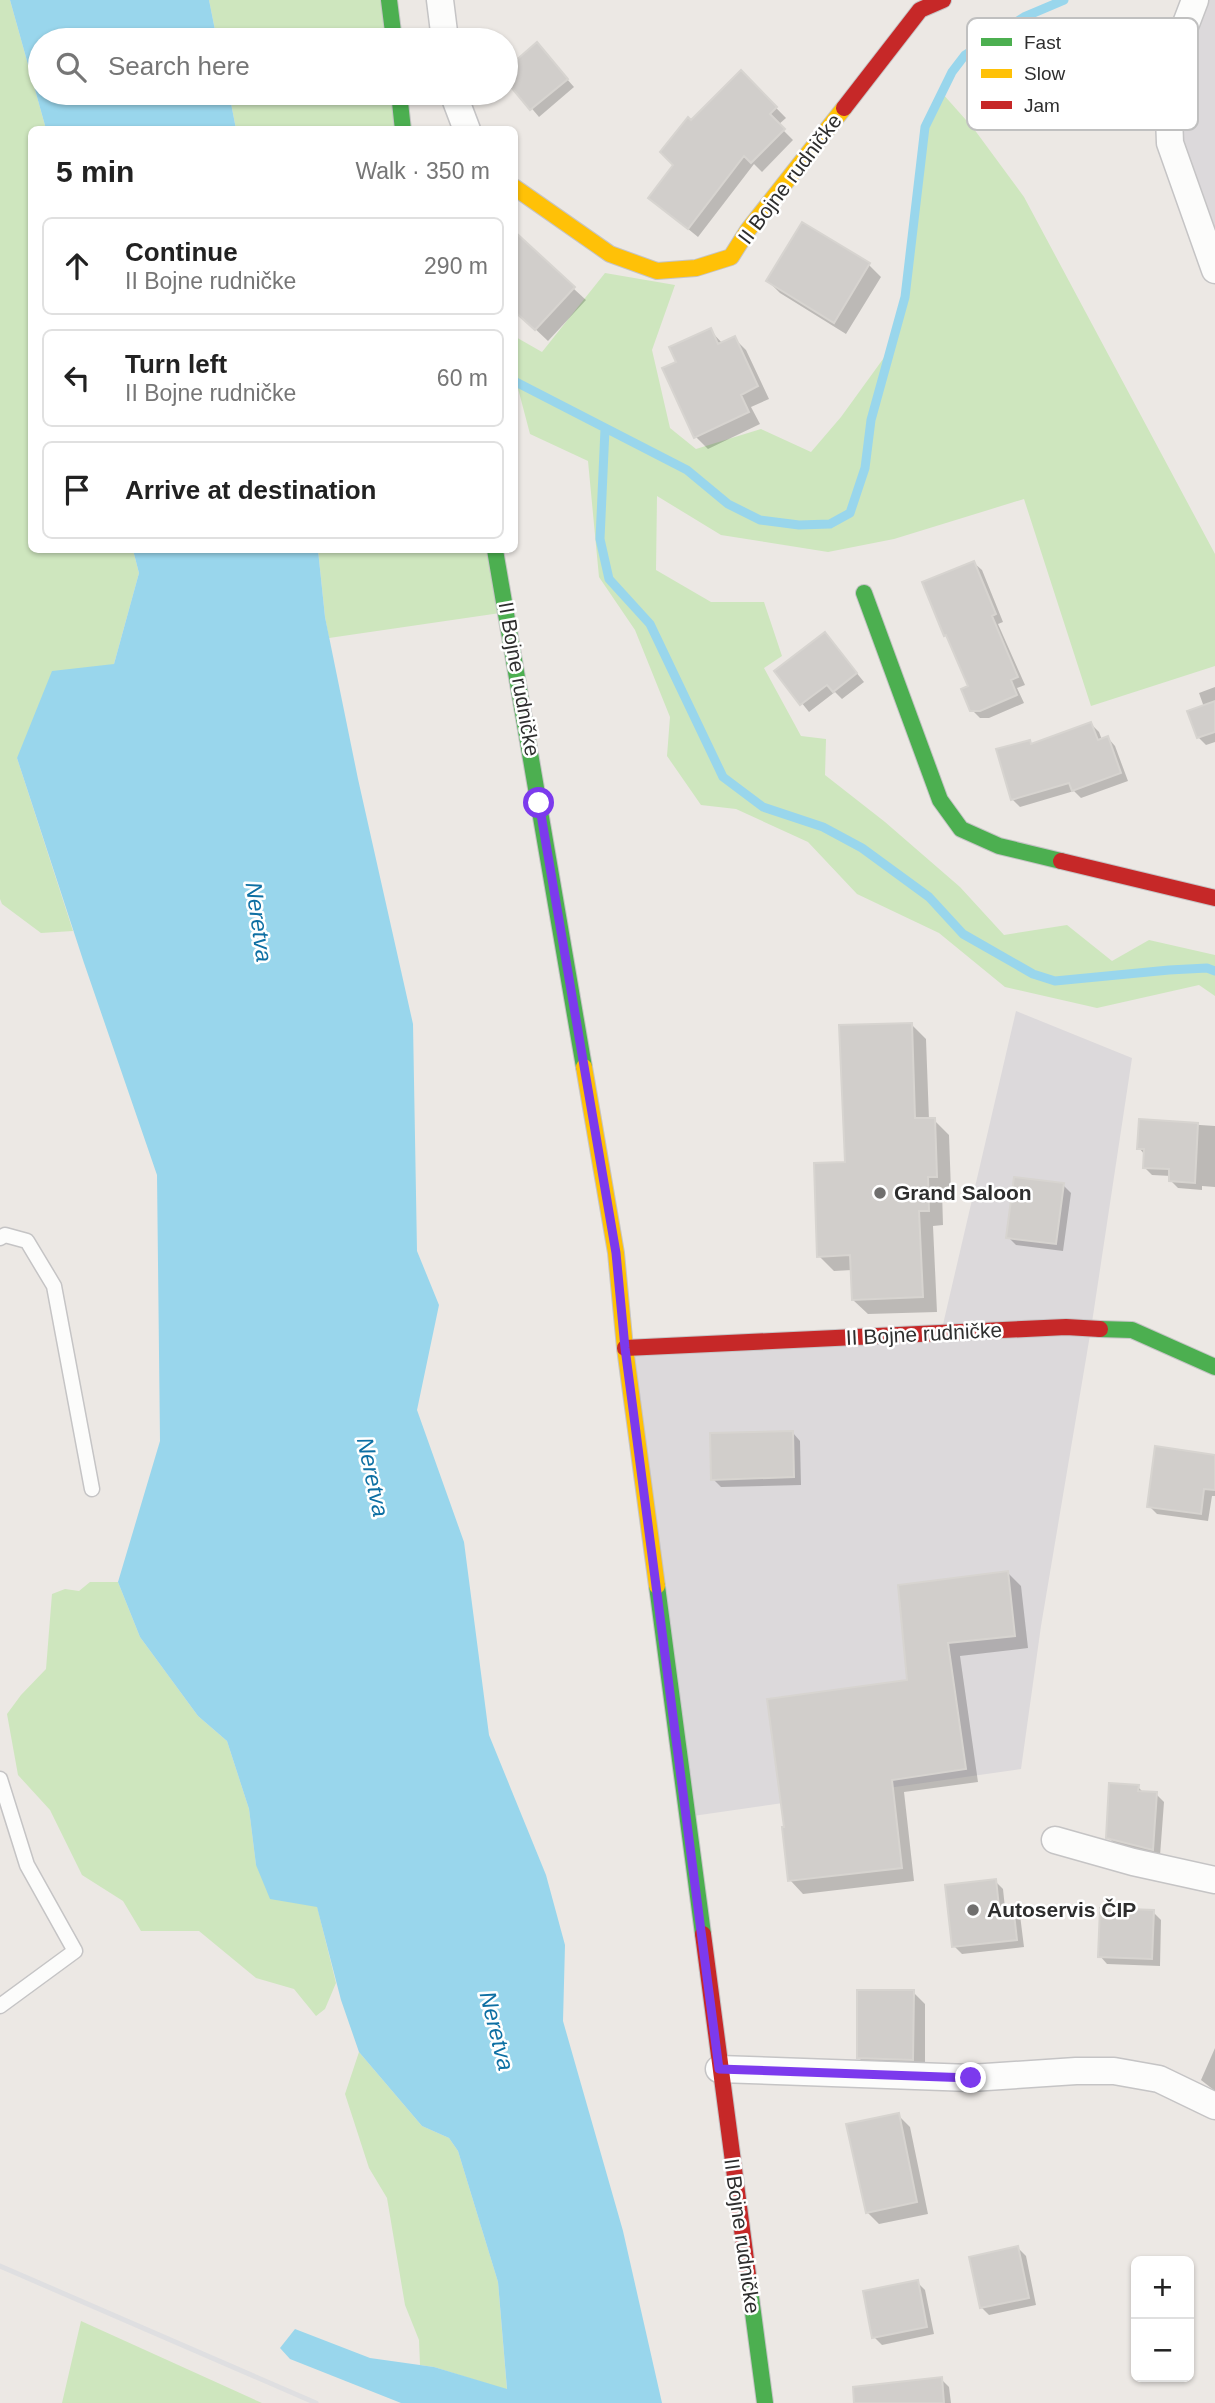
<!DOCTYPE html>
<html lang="en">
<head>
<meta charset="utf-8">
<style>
	:root { --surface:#fff; --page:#f6f6f6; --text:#222; --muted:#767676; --line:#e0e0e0 }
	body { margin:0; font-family:Arial,sans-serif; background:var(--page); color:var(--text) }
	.controls { position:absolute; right:21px; bottom:21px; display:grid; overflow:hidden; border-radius:10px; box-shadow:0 2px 5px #0004 }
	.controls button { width:63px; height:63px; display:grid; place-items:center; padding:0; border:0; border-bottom:2px solid var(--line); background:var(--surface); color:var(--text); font:35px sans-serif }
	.stop { position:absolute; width:21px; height:21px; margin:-16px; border:5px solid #7c3aed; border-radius:50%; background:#fff }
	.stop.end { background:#7c3aed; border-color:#fff; box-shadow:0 2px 7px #0008 }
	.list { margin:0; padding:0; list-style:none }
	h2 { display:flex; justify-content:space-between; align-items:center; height:91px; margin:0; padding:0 28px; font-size:30px }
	h2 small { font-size:23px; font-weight:400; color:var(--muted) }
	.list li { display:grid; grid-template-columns:46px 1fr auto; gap:21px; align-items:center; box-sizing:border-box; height:98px; margin:0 14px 14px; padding:0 14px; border:2px solid var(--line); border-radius:10px }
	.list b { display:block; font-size:26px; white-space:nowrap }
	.list p { margin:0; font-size:23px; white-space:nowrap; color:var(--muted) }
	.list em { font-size:23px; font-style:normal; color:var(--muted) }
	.icon { flex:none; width:38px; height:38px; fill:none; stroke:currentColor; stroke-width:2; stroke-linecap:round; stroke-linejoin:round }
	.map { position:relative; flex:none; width:1215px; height:2403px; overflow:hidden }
	.search { position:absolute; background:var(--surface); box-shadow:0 2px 5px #0004; left:28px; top:28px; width:490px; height:77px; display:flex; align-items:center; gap:18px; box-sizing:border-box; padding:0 24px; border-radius:38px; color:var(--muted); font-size:26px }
	.panel { position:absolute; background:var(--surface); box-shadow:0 2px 5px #0004; left:28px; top:126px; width:490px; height:427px; border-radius:10px }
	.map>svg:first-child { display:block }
	.industrial { fill:#dcd9db }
	.green { fill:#cee6be }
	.water { fill:#99d6ec }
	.shadow { fill:#0003 }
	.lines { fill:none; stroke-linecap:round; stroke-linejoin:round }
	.stream { stroke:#99d6ec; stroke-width:9 }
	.building { fill:#d1cecb; stroke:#d7d4d0; stroke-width:2 }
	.lane-casing { stroke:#c5c4c5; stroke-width:17 }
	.street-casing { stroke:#c5c4c5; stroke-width:29 }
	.fast-casing { stroke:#c5c4c5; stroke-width:18 }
	.slow-casing { stroke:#c5c4c5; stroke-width:18 }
	.jam-casing { stroke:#c5c4c5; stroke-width:18 }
	.lane { stroke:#fcfcfb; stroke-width:14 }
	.street { stroke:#fcfcfb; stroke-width:26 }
	.fast { stroke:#4caf50; stroke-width:16 }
	.slow { stroke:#ffc107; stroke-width:16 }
	.jam { stroke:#c62828; stroke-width:16 }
	.rail { stroke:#dfdfe1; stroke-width:5 }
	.route { stroke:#7c3aed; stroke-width:9 }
	.poi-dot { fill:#706f6e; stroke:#fff; stroke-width:2.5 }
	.labels { text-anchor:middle; stroke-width:5; stroke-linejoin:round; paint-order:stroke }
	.street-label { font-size:21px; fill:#2e2e2e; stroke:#fff }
	.poi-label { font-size:21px; font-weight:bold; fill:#2e2e2e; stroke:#fff; text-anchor:start }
	.water-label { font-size:23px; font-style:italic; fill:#0d6fa3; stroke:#fff }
	.key { fill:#fff; stroke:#c0c0c0; stroke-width:2 }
	.key-label { font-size:19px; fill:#2e2e2e }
</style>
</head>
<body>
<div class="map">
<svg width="1215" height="2403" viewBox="0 0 1215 2403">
	<rect width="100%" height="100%" fill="#ece8e4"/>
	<path class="industrial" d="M1195 0H1215V270L1168 90Z
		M1016 1011 1132 1058 1091 1329 1041 1626 1021 1769 686 1817 625 1348 941 1333Z"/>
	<path class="green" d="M0 0H10L46 129 32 130V550H133L139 573 114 664 17 758 73 931 41 933 2 904 0 899Z
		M209 0H389L394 40H217Z
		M229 93H399L403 129H236Z
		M942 93 974 129 1024 197 1215 554V666L1091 706 1024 499 894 539 828 552 721 535 657 496 656 570 711 602H764L782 656 764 668 801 736 826 739 825 775 885 822 960 887 1004 935 1067 925 1112 961 1149 940 1215 955V996L1199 985 1097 1008 1005 987 939 933 857 894 808 842 736 809 701 805 667 756 670 717 635 630 599 577 588 461 530 434 515 377 514 336 542 352 605 273 675 285 652 350 670 428 696 449 761 429 811 452 841 417 891 348 905 297 925 127Z
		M318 550H495L507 612 329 638 325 617Z
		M90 1582H118L140 1637 198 1716 227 1741 249 1809 256 1865 317 1906 336 1983 325 2009 316 2016 294 1989 256 1978 199 1931H141L123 1901 82 1875 50 1810 18 1775 7 1714 21 1695 46 1669 52 1594 65 1589 79 1591Z
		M359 2052 422 2126 449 2138 458 2151 498 2282 507 2390 434 2367 420 2365 419 2340 405 2305 387 2198 369 2168 345 2094Z
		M81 2321 262 2403H62Z"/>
	<path class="water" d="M10 0H209L217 40H40V93H229L236 129H46Z
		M133 550H318L325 617 358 779 413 1024 417 1251 439 1305 417 1410 464 1542 489 1735 546 1875 565 1945 563 2021 623 2231 662 2403H401L290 2359 280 2348 295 2329 370 2358 434 2367 507 2389 498 2282 458 2151 449 2138 422 2126 359 2052 341 2000 317 1907 270 1899 256 1865 249 1809 227 1741 198 1716 140 1637 118 1582 160 1441 157 1175 84 963 17 758 52 671 114 664 139 573Z"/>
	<path class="shadow" d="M537 45 574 87 539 117 506 78V71Z
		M741 72 786 118 778 125 793 140 762 172 754 164 698 237 650 198 675 165 691 122Z
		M514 234 586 300 548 341 514 309Z
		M869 265 881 277 846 334 780 293 768 281Z
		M710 330 723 344 734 338 746 350 769 399 751 407 760 424 708 449 696 437 678 362Z
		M974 563 982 570 1003 622 998 624 1025 685 1017 688 1024 703 989 718H980L972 710 970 686 950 639 945 635Z
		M825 634 864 682 842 699 835 692 809 712 777 672Z
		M1215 687V742L1206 745 1198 737 1204 707 1199 693Z
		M1091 724 1099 732 1102 740 1108 738 1115 746 1128 781 1081 798 1074 791 1020 807 1012 799 1029 742 1033 745Z
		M911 1024 926 1039 929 1120H934L949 1135 951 1191H942L943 1225 933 1226 937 1312 868 1314 853 1300 852 1270 834 1271 819 1256Z
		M1141 1121 1215 1126V1187L1202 1186V1190L1178 1188 1170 1180 1171 1176 1152 1175 1144 1167 1145 1155 1139 1148Z
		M1063 1185 1071 1193 1063 1251 1016 1245 1008 1237Z
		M793 1433 800 1441 801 1485 721 1487 713 1479Z
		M1215 1456V1496H1212L1208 1521 1157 1514 1149 1506Z
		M1008 1573 1021 1586 1028 1648 960 1656 978 1782 904 1792 914 1881 803 1894 790 1880 909 1681Z
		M1138 1787 1144 1793 1156 1794 1164 1802 1160 1856 1116 1845 1108 1837Z
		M995 1881 1003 1889 1005 1908 1012 1907 1020 1915 1024 1947 962 1954 954 1946Z
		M1153 1912 1161 1920 1160 1966 1107 1964 1100 1956Z
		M913 1992 925 2004V2071L870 2069 858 2057Z
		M1215 2048V2091L1201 2080Z
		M898 2115 910 2127 928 2214 879 2224 867 2212Z
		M1018 2248 1026 2256 1036 2305 989 2315 981 2307Z
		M917 2282 925 2290 934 2334 882 2345 874 2337Z
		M941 2379 949 2387 951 2403H880Z"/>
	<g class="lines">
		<path class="stream" d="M514 381 687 470 728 504 760 520 799 525 830 524 850 513 865 468 871 420 905 297 925 127 952 72 965 55 1024 17 1064 0
			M605 429 600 539 609 579 650 624 723 777 763 807 823 827 862 848 929 897 963 934 1033 974 1055 981 1169 970 1207 968 1215 971"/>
	</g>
	<path class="building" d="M537 42 568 79 530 110 506 81V69Z
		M741 70 777 107 770 114 785 129 751 163 744 156 688 229 648 198 673 165 660 152 688 117 691 120Z
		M802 222 870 263 834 323 766 281Z
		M514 231 575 287 535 330 514 311Z
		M711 328 718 344 735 336 758 386 741 395 749 412 694 438 662 368 676 362 669 347Z
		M974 561 996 614 992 616 1018 677 1011 680 1017 695 980 711H970L961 689 968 686 946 635 944 636 922 582Z
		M825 632 857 673 833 692 827 685 800 705 774 671Z
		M1215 701V732L1197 738 1187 711Z
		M1091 722 1098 740 1108 736 1121 773 1072 791 1069 783 1011 800 996 749 1030 740 1031 744Z
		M912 1023 915 1118H935L937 1177H928L929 1211H919L923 1297 852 1300 850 1255 817 1257 814 1163 845 1162 839 1025Z
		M1139 1119 1198 1123 1195 1183 1169 1181V1169L1143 1168 1144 1149H1137Z
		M1014 1177 1064 1183 1056 1244 1006 1238Z
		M793 1431 794 1477 711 1480 710 1433Z
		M1155 1446 1215 1455V1490L1204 1489 1201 1514 1147 1507Z
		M1008 1571 1015 1636 948 1643 966 1769 892 1780 902 1868 788 1881 782 1827H784L767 1699 907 1680 898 1585Z
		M1109 1783 1139 1785 1138 1791 1157 1792 1153 1850 1106 1838Z
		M996 1879 999 1907 1013 1905 1017 1940 952 1947 945 1885Z
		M1100 1908 1154 1910 1152 1959 1098 1957Z
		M857 1990H914L913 2060 857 2058Z
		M899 2113 917 2202 866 2213 846 2124Z
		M1018 2246 1029 2298 980 2308 969 2257Z
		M918 2280 927 2327 872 2338 863 2291Z
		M942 2377 944 2403H854L853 2387Z"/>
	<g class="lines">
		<g class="lane-casing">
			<path id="lane" d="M0 1238 5 1235 27 1241 54 1286 92 1489
				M0 1779 27 1865 75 1951 0 2006"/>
		</g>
		<g class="street-casing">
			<path id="street" d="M440 0 445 40
				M1195 0 1179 42 1168 90 1170 143 1215 270
				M453 93 467 130
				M1055 1840 1133 1862 1215 1880
				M719 2069 971 2078 1076 2071H1114L1159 2079 1215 2106"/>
		</g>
		<g class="fast-casing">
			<path id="fast" d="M389 0 394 40
				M399 93 403 130
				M495 550 584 1067
				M864 593 940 800 961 829 999 846 1061 861
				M1100 1329 1132 1330 1215 1367
				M657 1586 703 1934
				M748 2275 765 2403"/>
		</g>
		<g class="slow-casing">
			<path id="slow" d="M514 187 610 254 657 271 696 268 731 257 748 230 844 108
				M584 1067 616 1253 625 1348 657 1586"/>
		</g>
		<g class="jam-casing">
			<path id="jam" d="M844 108 920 10 943 0
				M1061 861 1215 898
				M625 1348 1066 1327 1100 1329
				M703 1934 748 2275"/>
		</g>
		<use href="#lane" class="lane"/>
		<use href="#street" class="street"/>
		<use href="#fast" class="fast"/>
		<use href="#slow" class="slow"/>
		<use href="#jam" class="jam"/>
		<path class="rail" d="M0 2266 316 2403"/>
	</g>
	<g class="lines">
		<path class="route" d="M539 803 616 1253 625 1348 719 2069 971 2078"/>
	</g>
	<g class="poi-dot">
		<circle cx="880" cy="1193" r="7"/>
		<circle cx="973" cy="1910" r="7"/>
	</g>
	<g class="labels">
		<g class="street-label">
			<text transform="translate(790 179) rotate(-53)" y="7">II Bojne rudničke</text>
			<text transform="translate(519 679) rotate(80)" y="7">II Bojne rudničke</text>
			<text transform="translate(924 1334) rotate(-3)" y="7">II Bojne rudničke</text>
			<text transform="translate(742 2236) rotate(82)" y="7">II Bojne rudničke</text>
		</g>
		<g class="poi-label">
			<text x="894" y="1200">Grand Saloon</text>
			<text x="987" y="1917">Autoservis ČIP</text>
		</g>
		<g class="water-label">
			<text transform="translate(259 922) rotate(82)" y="8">Neretva</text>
			<text transform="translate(373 1477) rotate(78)" y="8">Neretva</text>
			<text transform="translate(497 2031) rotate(76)" y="8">Neretva</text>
		</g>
	</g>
	<rect x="967" y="18" width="231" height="112" rx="10" class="key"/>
	<rect x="981" y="38" width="31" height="8" fill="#4caf50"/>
	<rect x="981" y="69" width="31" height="9" fill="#ffc107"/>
	<rect x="981" y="101" width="31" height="8" fill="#c62828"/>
	<g class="key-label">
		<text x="1024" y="49">Fast</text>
		<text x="1024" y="80">Slow</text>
		<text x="1024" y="112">Jam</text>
	</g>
</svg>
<div class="controls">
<button>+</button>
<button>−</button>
</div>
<div class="stop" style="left:539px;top:803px"></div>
<div class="stop end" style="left:971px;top:2078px"></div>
<div class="search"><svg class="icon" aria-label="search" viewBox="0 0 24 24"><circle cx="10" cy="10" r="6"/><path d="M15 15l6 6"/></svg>Search here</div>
<section class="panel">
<h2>5 min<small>Walk · 350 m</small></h2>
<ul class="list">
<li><svg class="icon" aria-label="ahead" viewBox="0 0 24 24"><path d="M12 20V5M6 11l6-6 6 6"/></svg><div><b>Continue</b><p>II Bojne rudničke</p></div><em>290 m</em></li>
<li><svg class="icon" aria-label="left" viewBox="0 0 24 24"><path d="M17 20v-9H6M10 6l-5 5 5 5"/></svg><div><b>Turn left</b><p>II Bojne rudničke</p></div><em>60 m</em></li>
<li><svg class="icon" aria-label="arrive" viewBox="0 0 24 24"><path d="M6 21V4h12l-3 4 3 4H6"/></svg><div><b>Arrive at destination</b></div></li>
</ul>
</section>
</div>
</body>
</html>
